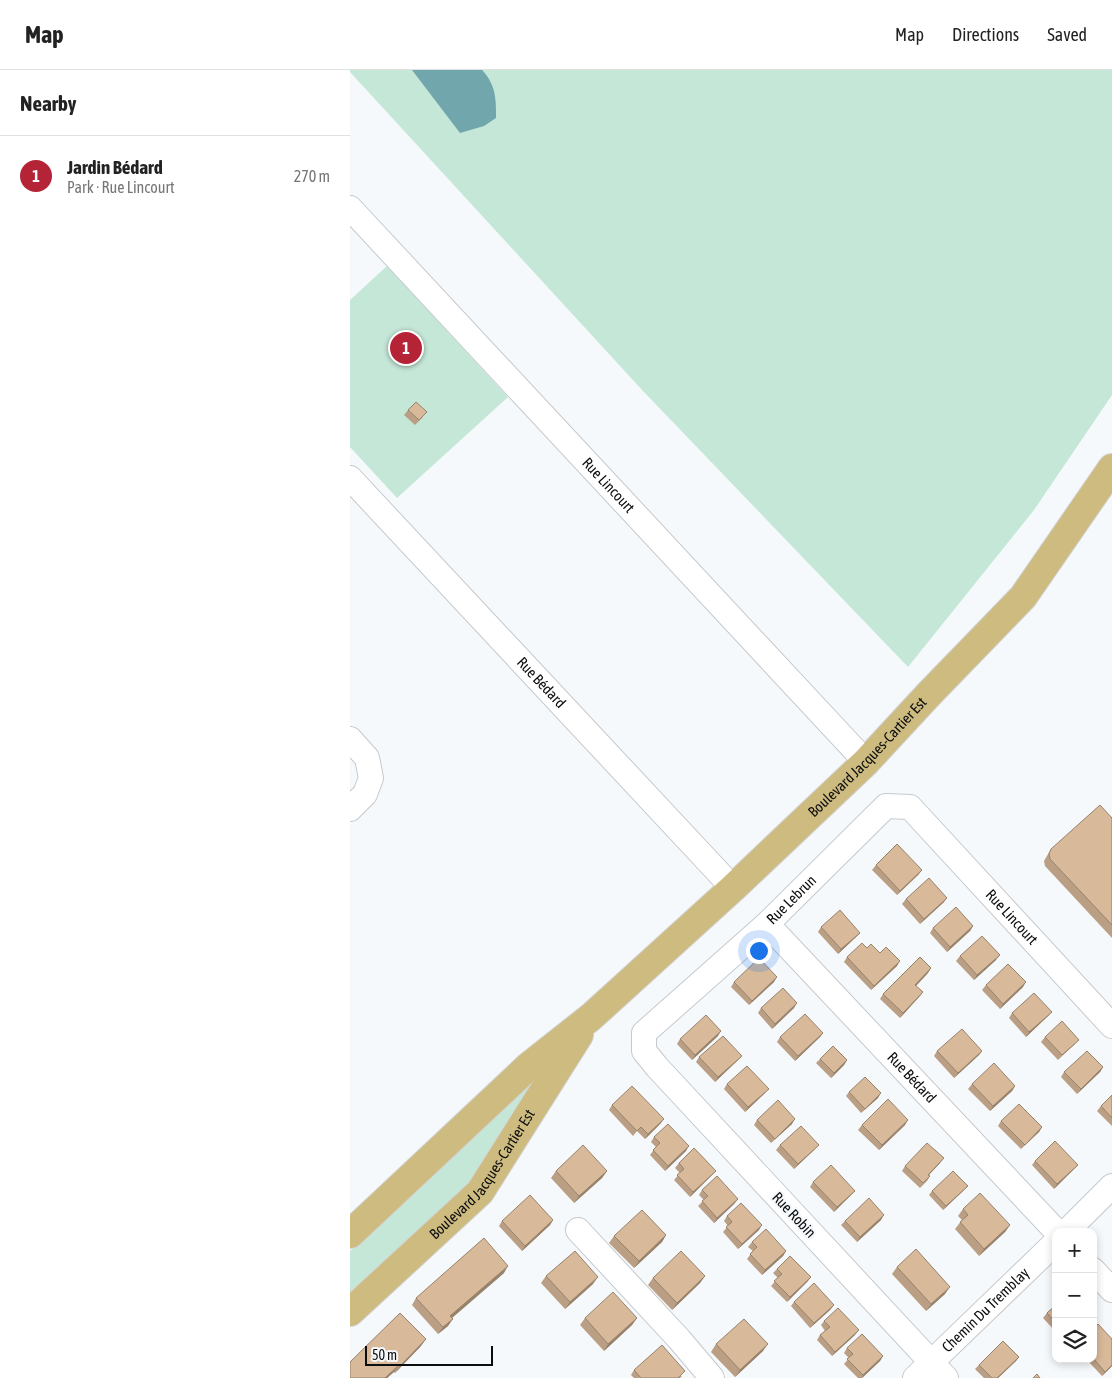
<!DOCTYPE html>
<html lang="en">
<head>
<meta charset="utf-8">
<style>
	:root { --surface:#fff; --page:#f2f2f2; --text:#222; --muted:#767676; --line:#e0e0e0; --accent:#b52337 }
	body { margin:0; font-family:"Asap Condensed",sans-serif; background:var(--page); color:var(--text) }
	.controls { position:absolute; right:15px; bottom:15px; display:grid; overflow:hidden; border-radius:10px; box-shadow:0 2px 8px #0003 }
	.controls button { width:45px; height:45px; display:grid; place-items:center; padding:0; border:0; border-bottom:1px solid var(--line); background:var(--surface); color:var(--text); font:25px sans-serif }
	.scale { position:absolute; left:15px; bottom:12px; width:128px; box-sizing:border-box; padding-left:5px; border:2px solid #0c0d0e; border-top:0; font-size:14px; line-height:18px; white-space:nowrap; color:#0c0d0e; -webkit-text-stroke:4px #f6f9fc; paint-order:stroke }
	.you { position:absolute; left:408px; top:880px; width:18px; height:18px; margin:-12px; border:4px solid #fff; border-radius:50%; background:#1a73e8; box-shadow:0 0 0 8px #1a73e833 }
	.badge { display:grid; place-items:center; width:32px; height:32px; border-radius:50%; background:var(--accent); color:#fff; font-size:16px; font-weight:700 }
	.pin { position:absolute; translate:-50% -50%; border:2px solid #fff; box-shadow:0 1px 5px #0006 }
	.list { margin:0; padding:0; list-style:none }
	h2 { display:flex; justify-content:space-between; align-items:center; height:65px; margin:0; padding:0 20px; font-size:21px }
	h2 small { font-size:16px; font-weight:400; color:var(--muted) }
	.list li { display:grid; grid-template-columns:32px 1fr auto; gap:15px; align-items:center; box-sizing:border-box; height:80px; padding:0 20px; border-top:1px solid var(--line) }
	.list b { display:block; font-size:19px; white-space:nowrap }
	.list p { margin:0; font-size:16px; white-space:nowrap; color:var(--muted) }
	.list em { font-size:16px; font-style:normal; color:var(--muted) }
	.icon { flex:none; width:28px; height:28px; fill:none; stroke:currentColor; stroke-width:2; stroke-linecap:round; stroke-linejoin:round }
	.map { position:relative; flex:none; width:762px; height:1308px; overflow:hidden }
	header { display:flex; align-items:center; gap:30px; box-sizing:border-box; height:70px; padding:0 25px; background:var(--surface); border-bottom:1px solid var(--line) }
	header strong { font-size:24px }
	nav { display:flex; gap:28px; margin-inline-start:auto; font-size:18px }
	main { display:flex }
	aside { flex:1; background:var(--surface) }
	.map>svg:first-child { display:block }
	.green { fill:#c5e7d7 }
	.water { fill:#72a6ad }
	.lines { fill:none; stroke-linecap:round; stroke-linejoin:round }
	.minor-casing { stroke:#c6c9cc; stroke-width:26 }
	.major-casing { stroke:#d3d3d4; stroke-width:30 }
	.minor { stroke:#fff; stroke-width:24 }
	.major { stroke:#cebb7f; stroke-width:28 }
	.wall { fill:#ba9f84 }
	.shaded-wall { fill:#97826c }
	.building { fill:#d8b99a; stroke:#97826c }
	.labels { text-anchor:middle; stroke-width:5; stroke-linejoin:round; paint-order:stroke }
	.street-label { font-size:15px; fill:#0c0d0e; stroke:#f6f9fc }
</style>
</head>
<body>
<header>
<strong>Map</strong>
<nav><a>Map</a><a>Directions</a><a>Saved</a></nav>
</header>
<main>
<aside>
<h2>Nearby<small></small></h2>
<ul class="list">
<li><span class="badge">1</span><div><b>Jardin Bédard</b><p>Park · Rue Lincourt</p></div><em>270 m</em></li>
</ul>
</aside>
<div class="map">
<svg width="762" height="1308" viewBox="0 0 762 1308">
	<rect width="100%" height="100%" fill="#f6f9fc"/>
	<path class="green" d="M0 0H762V325L684 440 558 597 293 321 0 2Z
		M37 196 158 327 47 428 0 377V230Z
		M187 996 194 1003 133 1101 0 1225V1181Z"/>
	<path class="water" d="M62 0H132C146 15 146 29 146 48L134 56 110 63Z"/>
	<g class="lines">
		<g class="minor-casing">
			<g id="minor">
				<path id="s1" d="M0 138 516 692"/>
				<path id="s2" d="M0 408 383 818"/>
				<path d="M0 669 17 688 21 708 15 724 0 739"/>
				<path id="s3" d="M417 854 707 1162"/>
				<path d="M228 1160 329 1269 362 1308"/>
				<path d="M716 1162 762 1116"/>
				<path d="M743 1200 762 1220"/>
				<path id="s4" d="M565 1308 706 1172"/>
				<path id="s5" d="M596 1308 307 997 294 981V963L417 854 536 736 560 737 762 956"/>
			</g>
		</g>
		<g class="major-casing">
			<g id="major">
				<path id="s6" d="M0 1164 179 996 241 947 383 818 516 692 579 624 673 527 762 398"/>
				<path id="s7" d="M0 1242 130 1122 229 965"/>
			</g>
		</g>
		<use href="#minor" class="minor"/>
		<use href="#major" class="major"/>
	</g>
	<path class="wall" d="M58 340 73 347 65 355 54 345Z
		M762 748V868L695 796 694 791 701 779Z
		M526 795 572 800 568 805 547 825 522 800Z
		M556 829 594 832 570 854 552 834Z
		M623 856 620 861 597 882 580 863 583 858Z
		M471 857 510 863 506 867 488 884 468 862Z
		M517 878 530 883 547 896 521 920 494 892 497 887Z
		M610 886 646 890 624 910 606 891Z
		M578 903 566 916 573 922 569 927 550 948 530 929 533 924Z
		M384 912H424L399 935 381 917Z
		M636 915 673 917 650 939 632 920Z
		M411 938H444L422 959 408 943Z
		M702 942 698 946 676 967 659 948 662 943Z
		M473 963 470 967 445 991 427 972 430 967Z
		M368 966 342 990 327 974 330 969Z
		M695 967 725 974 708 990 691 972Z
		M587 981H632L629 985 604 1008 584 986Z
		M349 987 388 990 365 1012 346 992Z
		M470 989 497 990 494 995 481 1008 466 993Z
		M753 997 750 1002 727 1024 711 1007 714 1002Z
		M377 1014 415 1023 395 1042 374 1019Z
		M622 1014 665 1016 662 1021 640 1041 618 1019Z
		M499 1022 528 1028 511 1043 496 1026Z
		M762 1025V1056L747 1041 751 1036Z
		M262 1035 314 1049 310 1054 295 1069 287 1061 283 1066 259 1040Z
		M407 1050 442 1054 421 1073 404 1055Z
		M651 1051 692 1057 689 1062 671 1079 648 1056Z
		M512 1055H555L529 1080 508 1060Z
		M304 1067 336 1081 315 1101 300 1085 306 1077 301 1072Z
		M430 1075 465 1079 444 1099 426 1080Z
		M685 1091 728 1095 704 1119 682 1095Z
		M329 1093 366 1101 340 1127 324 1110 330 1103 325 1098Z
		M590 1093 579 1105 580 1106 577 1111 570 1118 552 1101 555 1096Z
		M206 1101H257L252 1108 224 1133 201 1108Z
		M463 1112 505 1121 484 1142 460 1117Z
		M618 1116 614 1120 593 1140 579 1125 582 1121Z
		M352 1120 388 1129 384 1134 364 1153 348 1136 354 1130 349 1125Z
		M613 1139 660 1155 655 1162 629 1186 605 1159 612 1150 608 1146Z
		M377 1146 409 1160 388 1179 373 1162 378 1156 374 1151Z
		M203 1150 200 1155 172 1181 149 1156 152 1151Z
		M531 1150 507 1172 491 1155 495 1151Z
		M316 1165 312 1172 284 1198 259 1173 264 1166Z
		M402 1172 436 1181 433 1186 412 1205 397 1189 403 1181 398 1177Z
		M547 1197 595 1224 576 1241 542 1204Z
		M427 1199 461 1207 457 1212 437 1232 421 1216 428 1208 423 1203Z
		M154 1203 102 1248 98 1256 88 1264 62 1235 66 1228Z
		M196 1206 243 1214 215 1239 191 1213Z
		M355 1206 350 1213 322 1240 298 1215 303 1208Z
		M444 1232 484 1235 480 1240 460 1258 441 1236Z
		M706 1235V1262L693 1248 697 1243Z
		M235 1248H287L282 1255 254 1281 230 1255Z
		M474 1251 505 1265 482 1286 467 1270 470 1265 475 1261 471 1255Z
		M743 1259 762 1296 752 1306 736 1289H743Z
		M366 1274 413 1281 385 1307 361 1282Z
		M71 1276 45 1303 44 1302 37 1308H0Z
		M497 1278 533 1286 530 1291 512 1308H508L494 1294 499 1288 494 1283Z
		M669 1287 666 1291 648 1308H634L625 1299 629 1295Z
		M284 1300 332 1306 330 1308H284L281 1305Z"/>
	<path class="shaded-wall" d="M572 800 568 805 547 825 550 821Z
		M597 828 594 832 570 854 574 849Z
		M623 856 620 861 597 882 600 877Z
		M510 863 506 867 488 884 491 879Z
		M650 885 646 890 624 910 627 905Z
		M550 891 547 896 521 920 524 916Z
		M581 898 578 903 562 920 565 915Z
		M427 907 424 912 399 935 402 931Z
		M676 912 673 917 650 939 653 934Z
		M573 922 569 927 550 948 553 943Z
		M447 933 444 938 422 959 425 954Z
		M702 942 698 946 676 967 679 962Z
		M371 961 368 966 342 990 345 985Z
		M473 963 470 967 445 991 448 986Z
		M632 981 629 985 604 1008 608 1003Z
		M392 986 388 990 365 1012 368 1007Z
		M497 990 494 995 481 1008 484 1003Z
		M753 997 750 1002 727 1024 731 1019Z
		M665 1016 662 1021 640 1041 643 1036Z
		M419 1019 415 1023 395 1042 398 1037Z
		M531 1023 528 1028 511 1043Z
		M314 1049 310 1054 295 1069 298 1064Z
		M445 1049 442 1054 421 1073Z
		M558 1050 555 1055 529 1080 532 1075Z
		M692 1057 689 1062 671 1079 675 1075Z
		M469 1075 465 1079 444 1099 448 1094Z
		M339 1076 336 1081 315 1101 318 1096Z
		M594 1088 590 1093 575 1109 578 1105Z
		M728 1095 704 1119 707 1114Z
		M257 1101 252 1108 224 1133 229 1126Z
		M366 1101 340 1127 343 1122Z
		M618 1116 614 1120 593 1140 596 1136Z
		M505 1121 484 1142 487 1137Z
		M388 1129 384 1134 364 1153 367 1148Z
		M534 1145 531 1150 507 1172 510 1167Z
		M203 1150 200 1155 172 1181 175 1176Z
		M412 1155 409 1160 388 1179 392 1174Z
		M660 1155 655 1162 629 1186 634 1179Z
		M316 1165 312 1172 284 1198 289 1191Z
		M436 1181 433 1186 412 1205 415 1200Z
		M158 1196 154 1203 96 1253 100 1246Z
		M355 1206 350 1213 322 1240 327 1233Z
		M248 1207 243 1214 215 1239 220 1232Z
		M461 1207 457 1212 437 1232 440 1227Z
		M600 1217 595 1224 576 1241 581 1234Z
		M484 1235 480 1240 460 1258 464 1253Z
		M287 1248 282 1255 254 1281 258 1274Z
		M103 1249 98 1256 88 1264 93 1257Z
		M509 1260 505 1265 482 1286 485 1282Z
		M76 1269 71 1276 45 1303 50 1296Z
		M418 1274 413 1281 385 1307 390 1300Z
		M533 1286 530 1291 512 1308 513 1305Z
		M669 1287 666 1291 648 1308H647Z
		M49 1295 44 1302 37 1308H35Z
		M762 1295V1296L752 1306 755 1302Z"/>
	<path class="building" d="M66 332 77 342 69 350 58 340Z
		M750 735 762 748V855L700 789 699 784 701 779Z
		M547 774 572 800 550 821 526 795Z
		M579 808 597 828 574 849 556 829Z
		M606 837 623 856 600 877 583 858Z
		M490 840 510 863 491 879 471 857Z
		M632 866 650 885 627 905 610 886Z
		M512 873 517 878 521 874 530 883 536 877 550 891 524 916 497 887Z
		M570 887 581 898 565 915 573 922 553 943 533 924Z
		M409 888 427 907 402 931 384 912Z
		M658 894 676 912 653 934 636 915Z
		M433 918 447 933 425 954 411 938Z
		M684 923 702 942 679 962 662 943Z
		M455 944 473 963 448 986 430 967Z
		M356 945 371 961 345 985 330 969Z
		M712 951 729 970 712 985 695 967Z
		M612 959 632 981 608 1003 587 981Z
		M373 966 392 986 368 1007 349 987Z
		M483 976 497 990 484 1003 470 989Z
		M737 981 753 997 731 1019 714 1002Z
		M644 993 665 1016 643 1036 622 1014Z
		M397 996 419 1019 398 1037 377 1014Z
		M515 1007 531 1023 515 1039 499 1022Z
		M282 1016 314 1049 298 1064 291 1057 287 1061 262 1035Z
		M762 1025V1048L751 1036Z
		M538 1029 558 1050 532 1075 512 1055Z
		M428 1030 445 1049 425 1069 407 1050Z
		M669 1034 692 1057 675 1075 651 1051Z
		M318 1054 339 1076 318 1096 303 1080 310 1073 304 1067Z
		M451 1056 469 1075 448 1094 430 1075Z
		M705 1071 728 1095 707 1114 685 1091Z
		M577 1073 594 1088 578 1105 580 1106 573 1113 555 1096Z
		M233 1075 257 1101 229 1126 206 1101Z
		M344 1078 366 1101 343 1122 327 1105 334 1099 329 1093Z
		M481 1095 505 1121 487 1137 463 1112Z
		M603 1101 618 1116 596 1136 582 1121Z
		M367 1106 388 1129 367 1148 352 1131 358 1126 352 1120Z
		M630 1123 660 1155 634 1179 610 1152 618 1145 613 1139Z
		M180 1125 203 1150 175 1176 152 1151Z
		M519 1128 534 1145 510 1167 495 1151Z
		M391 1133 412 1155 392 1174 376 1157 382 1152 377 1146Z
		M292 1140 316 1165 289 1191 264 1166Z
		M416 1159 436 1181 415 1200 400 1184 407 1177 402 1172Z
		M134 1168 158 1196 100 1246 103 1249 93 1257 66 1228Z
		M566 1179 600 1217 581 1234 547 1197Z
		M225 1181 248 1207 220 1232 196 1206Z
		M331 1181 355 1206 327 1233 303 1208Z
		M440 1186 461 1207 440 1227 424 1211 432 1204 427 1199Z
		M464 1213 484 1235 464 1253 444 1232Z
		M263 1222 287 1248 258 1274 235 1248Z
		M706 1235V1253L697 1243Z
		M488 1238 509 1260 485 1282 470 1265 480 1257 474 1251Z
		M50 1243 76 1269 50 1296 49 1295 35 1308H0V1292Z
		M394 1249 418 1274 390 1300 366 1274Z
		M748 1254 762 1269V1295L755 1302 743 1288V1259Z
		M512 1264 533 1286 513 1305 497 1289 503 1284 497 1278Z
		M653 1271 669 1287 647 1308H642L629 1295Z
		M312 1275 335 1301 328 1308H291L284 1300Z
		M687 1304 690 1308H683Z"/>
	<g class="labels">
		<g class="street-label">
			<text dy="5" stroke="none"><textPath href="#s1" startOffset="379">Rue Lincourt</textPath></text>
			<text dy="5" stroke="none"><textPath href="#s2" startOffset="280">Rue Bédard</textPath></text>
			<text dy="5" stroke="none"><textPath href="#s6" startOffset="704">Boulevard Jacques-Cartier Est</textPath></text>
			<text dy="5" stroke="none"><textPath href="#s5" startOffset="662">Rue Lebrun</textPath></text>
			<text dy="5" stroke="none"><textPath href="#s5" startOffset="969">Rue Lincourt</textPath></text>
			<text dy="5" stroke="none"><textPath href="#s3" startOffset="211">Rue Bédard</textPath></text>
			<text dy="5" stroke="none"><textPath href="#s7" startOffset="192">Boulevard Jacques-Cartier Est</textPath></text>
			<text transform="translate(444 1145) rotate(47)" y="5">Rue Robin</text>
			<text dy="5" stroke="none"><textPath href="#s4" startOffset="98">Chemin Du Tremblay</textPath></text>
		</g>
	</g>
</svg>
<div class="controls">
<button>+</button>
<button>−</button>
<button><svg class="icon" aria-label="layers" viewBox="0 0 24 24"><path d="M12 4l9 5-9 5-9-5zM3 14l9 5 9-5"/></svg></button>
</div>
<div class="scale">50 m</div>
<div class="you"></div>
<div class="pin badge" style="left:56px;top:278px">1</div>
</div>
</main>
</body>
</html>
